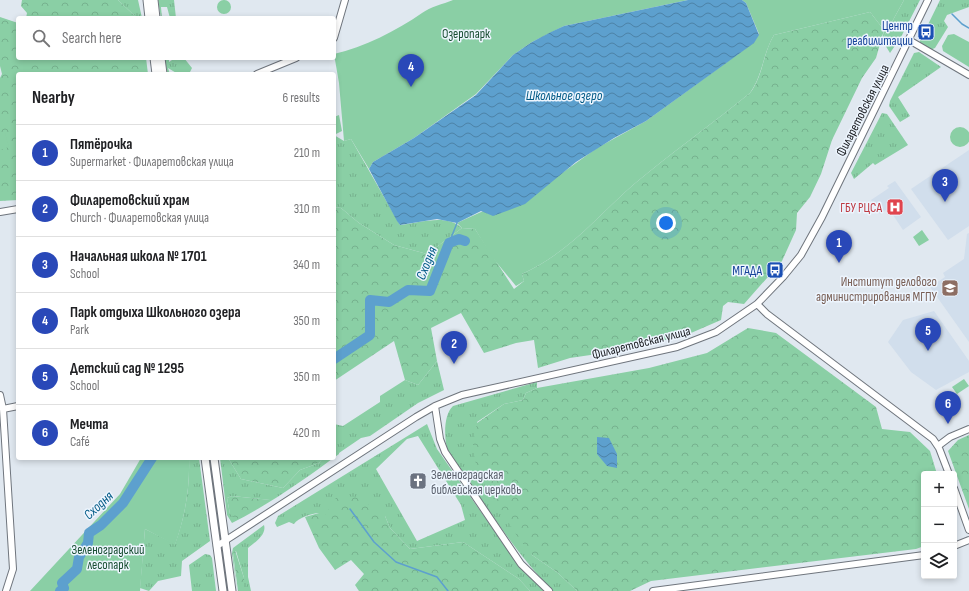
<!DOCTYPE html>
<html lang="en">
<head>
<meta charset="utf-8">
<style>
	:root { --surface:#fff; --page:#f6f6f6; --text:#202124; --muted:#757577; --line:#e0e0e0; --accent:#2948b8 }
	body { margin:0; font-family:"Sofia Sans Condensed",sans-serif; background:var(--page); color:var(--text) }
	.controls { position:absolute; right:12px; bottom:12px; display:grid; overflow:hidden; border-radius:4px; box-shadow:0 2px 6px #0003 }
	.controls button { width:36px; height:36px; display:grid; place-items:center; padding:0; border:0; border-bottom:1px solid var(--line); background:var(--surface); color:var(--text); font:20px sans-serif }
	.you { position:absolute; left:666px; top:223px; width:14px; height:14px; margin:-10px; border:3px solid #fff; border-radius:50%; background:#1a73e8; box-shadow:0 0 0 6px #1a73e833 }
	.badge { display:grid; place-items:center; width:26px; height:26px; border-radius:50%; background:var(--accent); color:#fff; font-size:13px; font-weight:700 }
	.pin { position:absolute; translate:-50% -33px; filter:drop-shadow(0 1px 2px #0008) }
	.pin::after { content:''; position:absolute; top:21px; width:14px; height:12px; background:inherit; clip-path:polygon(0 0,100% 0,50% 100%) }
	.list { margin:0; padding:0; list-style:none }
	h2 { display:flex; justify-content:space-between; align-items:center; height:52px; margin:0; padding:0 16px; font-size:17px }
	h2 small { font-size:13px; font-weight:400; color:var(--muted) }
	.list li { display:grid; grid-template-columns:26px 1fr auto; gap:12px; align-items:center; box-sizing:border-box; height:56px; padding:0 16px; border-top:1px solid var(--line) }
	.list b { display:block; font-size:15px; white-space:nowrap }
	.list p { margin:0; font-size:13px; white-space:nowrap; color:var(--muted) }
	.list em { font-size:13px; font-style:normal; color:var(--muted) }
	.icon { flex:none; width:22px; height:22px; fill:none; stroke:currentColor; stroke-width:2; stroke-linecap:round; stroke-linejoin:round }
	.map { position:relative; flex:none; width:969px; height:591px; overflow:hidden }
	.search { position:absolute; background:var(--surface); box-shadow:0 2px 6px #0003; left:16px; top:16px; width:320px; height:44px; display:flex; align-items:center; gap:10px; box-sizing:border-box; padding:0 14px; border-radius:4px; color:var(--muted); font-size:15px }
	.panel { position:absolute; background:var(--surface); box-shadow:0 2px 6px #0003; left:16px; top:72px; width:320px; height:388px; border-radius:4px }
	.map>svg:first-child { display:block }
	.built { fill:#d1deec }
	.grass { fill:url(#grass-tufts); fill-rule:evenodd }
	.forest { fill:url(#forest-crowns) }
	.park { fill:#8acfa5 }
	.water { fill:url(#water-waves) }
	.lines { fill:none; stroke-linecap:round; stroke-linejoin:round }
	.stream { stroke:#5da0ce; stroke-width:1.5 }
	.river { stroke:#5da0ce; stroke-width:10 }
	.minor-casing { stroke:#6f757d; stroke-width:8 }
	.major-casing { stroke:#6f757d; stroke-width:9 }
	.minor { stroke:#fff; stroke-width:6 }
	.major { stroke:#fff; stroke-width:7 }
	.labels { text-anchor:middle; stroke-width:3; stroke-linejoin:round; paint-order:stroke }
	.transit-label { font-size:13px; fill:#164399; stroke:#edf5fe; text-anchor:end }
	.park-label { font-size:13px; fill:#184e32; stroke:#edf5fe }
	.street-label { font-size:13px; fill:#181a1e; stroke:#edf5fe }
	.health-label { font-size:13px; fill:#be3a42; stroke:#edf5fe; text-anchor:end }
	.education-label { font-size:13px; fill:#785e54; stroke:#edf5fe; text-anchor:end }
	.worship-label { font-size:13px; fill:#5b616d; stroke:#edf5fe; text-anchor:start }
	.water-label { font-size:14px; font-style:italic; fill:#025a86; stroke:#edf5fe }
</style>
</head>
<body>
<div class="map">
<svg width="969" height="591" viewBox="0 0 969 591">
	<defs>
		<pattern id="grass-tufts" width="24" height="20" patternUnits="userSpaceOnUse"><rect width="24" height="20" fill="#8acfa5"/><path d="M3 7l-1-3M5 7V3M7 7l1-3M15 17l-1-3M17 17v-4M19 17l1-3" fill="none" stroke="#76b18e"/></pattern>
		<pattern id="forest-crowns" width="20" height="18" patternUnits="userSpaceOnUse"><rect width="20" height="18" fill="#8acfa5"/><path d="M2 6a3 3 0 1 1 6 0M12 15a3 3 0 1 1 6 0" fill="none" stroke="#76b18e"/></pattern>
		<pattern id="water-waves" width="16" height="10" patternUnits="userSpaceOnUse"><rect width="16" height="10" fill="#5da0ce"/><path d="M0 5q4-4 8 0t8 0" fill="none" stroke="#4c82a7"/></pattern>
	</defs>
	<rect width="100%" height="100%" fill="#e0e8f0"/>
	<path class="built" d="M969 150V226L948 240 911 189Z
		M895 181 921 217 903 230 891 212 888 213 886 210 880 214 871 200 889 188 887 186Z
		M969 233V342L930 287 945 277 943 273 964 259 967 234Z
		M934 311 969 361V372L936 390 911 372 888 342 903 320Z"/>
	<path class="grass" d="M118 0H138L142 18H137Z
		M158 0H174L176 18H170L167 7H161L162 18H161Z
		M904 0H920L901 37 890 53 882 40Z
		M940 0H969V7L947 15 944 21 948 27 935 48 930 50 919 43Z
		M919 52 941 67 898 97 910 116 900 122 889 106 890 101 914 53Z
		M165 58H169V62L175 58H184L192 68 189 74H178L168 68 170 74H167Z
		M882 113 887 114 908 145 875 165 873 163 854 179 851 173Z
		M334 135 344 141 351 139 400 225C419 223 446 213 462 228L427 254 394 245 359 223 341 208 334 207Z
		M437 361 444 390 418 403 370 436 361 438 339 453V454C305 479 270 504 232 523L227 515 220 458H228L241 479 283 488 300 470 319 463 323 458H334V424L343 426 380 402V396L405 380 418 385ZM232 496 270 500 230 514 227 498Z
		M537 382V388L526 393 523 400 504 404 477 422 532 555 558 573 577 591H553C521 559 497 522 471 485 464 475 453 463 448 452 444 440 443 415 453 406Z
		M427 424 437 449 502 542 523 570 545 591H530L519 579 463 542 410 549 390 528 385 516 319 524V513C312 513 298 518 294 524L289 522 277 527 275 523 278 516ZM418 436 461 505 465 520 417 541 376 469 407 439Z
		M189 458H199L210 541 182 561 181 576 158 581 149 591 140 588 145 529 175 544C185 517 190 488 189 458Z
		M264 525C267 535 254 543 248 548V577L251 591H244V578L236 551 233 553 237 591 232 553 233 548Z
		M205 554 210 555 212 558 216 591H192L189 565Z"/>
	<path class="forest" d="M22 0H118L137 18H26L27 13 21 6Z
		M870 12 884 30 876 58 862 78 832 140 821 174 810 197 797 213 796 230 782 261 744 304 728 302 723 306 721 320 684 336 604 353 570 358 538 368 534 340 516 343 484 353 461 313 431 328 437 361 418 385 405 380 394 341 334 381V207L341 208 359 223 394 245 427 254 462 228 475 229 514 289 524 281 522 274C567 254 597 217 633 185 671 153 712 124 750 93 763 76 763 53 774 35Z
		M0 17 18 23V58H146L148 74H18V200L0 201V78L2 74 0 66Z
		M748 328 776 333 876 407 882 429 910 432 930 451 937 474H924V546L916 549 651 581 630 591H577L558 573 532 555 517 536 477 472 473 445 477 423 504 404 523 400 526 393 537 388 649 368 707 353Z
		M969 435V509L948 451 958 440Z
		M228 458H323L319 463 300 470 283 488 241 479Z
		M232 496 271 500 237 519 230 514 227 498Z
		M337 496 358 497 385 516 390 528 410 549 463 542 519 579 530 591H359L355 585 364 574 351 560 335 570 319 548 305 517 319 513 320 523Z
		M235 550 244 578V591H238L233 553Z"/>
	<path class="park" d="M217 7a7 7 0 1 1 14 0a7 7 0 1 1-14 0Z
		M453 0H688L564 26 532 42 513 55 476 94 414 138 373 162 369 169 351 139 344 141 339 83 334 54C364 47 396 31 422 13 430 7 443 4 453 0Z
		M742 0H904L882 40 884 30 870 12 774 35C763 53 763 75 750 93 712 124 671 153 633 185 597 217 567 254 522 274L524 281 516 286 492 257 475 229 462 228 457 223 555 178 597 148 646 121 753 43 759 34 746 3Z
		M954 34 969 42V67L943 51 942 46 948 35Z
		M339 115 342 131 334 135V117Z
		M950 137a10 10 0 1 1 20 0a10 10 0 1 1-20 0Z
		M5 133 9 147 0 150V135Z
		M922 230 929 240 919 246 913 237Z
		M964 379 969 386 957 394 952 387Z
		M141 458H189C190 488 185 517 175 545L145 529 140 591H30L120 494Z"/>
	<path class="water" d="M688 0H742L746 3 759 35 754 43 646 121 614 138 576 162 525 204 493 216 481 211 457 223 437 219 400 225 397 221 369 169 373 162 414 138 476 95 513 55 532 42 551 32 564 26Z
		M597 437 609 438 617 454V468L607 466 597 454Z"/>
	<g class="lines">
		<path class="stream" d="M952 14 962 24 969 28
			M449 243 457 223
			M350 509 374 542 396 562 437 577 448 591"/>
		<path class="river" d="M334 359 370 335V300L389 302 408 290 430 291 449 243 459 239 465 241
			M60 591 64 588 62 583 77 569 79 557 88 543 89 533 101 525 123 503 152 458"/>
		<g class="minor-casing">
			<path id="minor" d="M334 38 345 0
				M909 40 969 75
				M257 74 296 58
				M0 212 18 209
				M757 304 767 314 933 439 939 448 949 474
				M0 395 3 409 13 569 6 591
				M435 406 440 439 445 452 521 564 549 591
				M3 409 18 406
				M938 446 950 437 969 429
				M954 488 969 530
				M217 546 416 417 435 406 462 395 677 347 716 332 757 304 783 277 801 255 822 217 928 0
				M954 546 969 540
				M653 591 924 555"/>
		</g>
		<g class="major-casing">
			<path id="major" d="M147 0 149 18
				M154 0 156 18
				M154 58 156 74
				M161 58 163 74
				M205 458 223 591
				M214 458 232 591"/>
		</g>
		<use href="#minor" class="minor"/>
		<use href="#major" class="major"/>
	</g>
	<defs>
		<g id="bus-square" transform="scale(0.9)"><rect x="-9" y="-9" width="18" height="18" rx="4" fill="#1a4fb4" stroke="#edf5fe"/><path d="M-5-6H5V4H4V6H2V4H-2V6H-4V4H-5ZM-3.5-4V0h7V-4ZM-3.5 1.2v1.5H-2V1.2ZM2 1.2v1.5H3.5V1.2Z" fill="#fff"/></g>
		<g id="hospital-square" transform="scale(0.9)"><rect x="-9" y="-9" width="18" height="18" rx="4" fill="#e0444e" stroke="#edf5fe"/><path d="M-5-5h3v3.5h4V-5h3V5h-3V1.5h-4V5h-3Z" fill="#fff"/></g>
		<g id="university-square" transform="scale(0.9)"><rect x="-9" y="-9" width="18" height="18" rx="4" fill="#8d6e63" stroke="#edf5fe"/><path d="M0-5L7-2L0 1L-7-2ZM-4 1L0 2.5L4 1V4Q0 6-4 4Z" fill="#fff"/></g>
		<g id="church-square" transform="scale(0.9)"><rect x="-9" y="-9" width="18" height="18" rx="4" fill="#6b7280" stroke="#edf5fe"/><path d="M-1.2-6h2.4v3.5h3.3v2.4h-3.3V6h-2.4V-.1h-3.3v-2.4h3.3Z" fill="#fff"/></g>
	</defs>
	<g fill-rule="evenodd">
		<use href="#bus-square" x="926" y="32"/>
		<use href="#hospital-square" x="895" y="207"/>
		<use href="#bus-square" x="775" y="270"/>
		<use href="#university-square" x="950" y="288"/>
		<use href="#church-square" x="418" y="481"/>
	</g>
	<g class="labels">
		<g class="transit-label">
			<text x="913" y="30">Центр<tspan x="913" dy="15">реабилитации</tspan></text>
			<text x="762" y="275">МГАДА</text>
		</g>
		<g class="park-label">
			<text x="466" y="38">Озеропарк</text>
			<text x="108" y="554">Зеленоградский<tspan x="108" dy="15">лесопарк</tspan></text>
		</g>
		<g class="street-label">
			<text transform="translate(862 110) rotate(-63)" y="5">Филаретовская улица</text>
			<text transform="translate(641 342) rotate(-14)" y="5">Филаретовская улица</text>
		</g>
		<g class="health-label">
			<text x="882" y="212">ГБУ РЦСА</text>
		</g>
		<g class="education-label">
			<text x="937" y="286">Институт делового<tspan x="937" dy="15">администрирования МГПУ</tspan></text>
		</g>
		<g class="worship-label">
			<text x="431" y="479">Зеленоградская<tspan x="431" dy="15">библейская церковь</tspan></text>
		</g>
		<g class="water-label">
			<text x="564" y="100">Школьное озеро</text>
			<text transform="translate(426 263) rotate(-68)" y="5">Сходня</text>
			<text transform="translate(98 505) rotate(-43)" y="5">Сходня</text>
		</g>
	</g>
</svg>
<div class="controls">
<button>+</button>
<button>−</button>
<button><svg class="icon" aria-label="layers" viewBox="0 0 24 24"><path d="M12 4l9 5-9 5-9-5zM3 14l9 5 9-5"/></svg></button>
</div>
<div class="you"></div>
<div class="pin badge" style="left:839px;top:263px">1</div>
<div class="pin badge" style="left:454px;top:364px">2</div>
<div class="pin badge" style="left:945px;top:202px">3</div>
<div class="pin badge" style="left:411px;top:87px">4</div>
<div class="pin badge" style="left:928px;top:351px">5</div>
<div class="pin badge" style="left:948px;top:424px">6</div>
<div class="search"><svg class="icon" aria-label="search" viewBox="0 0 24 24"><circle cx="10" cy="10" r="6"/><path d="M15 15l6 6"/></svg>Search here</div>
<section class="panel">
<h2>Nearby<small>6 results</small></h2>
<ul class="list">
<li><span class="badge">1</span><div><b>Пятёрочка</b><p>Supermarket · Филаретовская улица</p></div><em>210 m</em></li>
<li><span class="badge">2</span><div><b>Филаретовский храм</b><p>Church · Филаретовская улица</p></div><em>310 m</em></li>
<li><span class="badge">3</span><div><b>Начальная школа № 1701</b><p>School</p></div><em>340 m</em></li>
<li><span class="badge">4</span><div><b>Парк отдыха Школьного озера</b><p>Park</p></div><em>350 m</em></li>
<li><span class="badge">5</span><div><b>Детский сад № 1295</b><p>School</p></div><em>350 m</em></li>
<li><span class="badge">6</span><div><b>Мечта</b><p>Café</p></div><em>420 m</em></li>
</ul>
</section>
</div>
</body>
</html>
